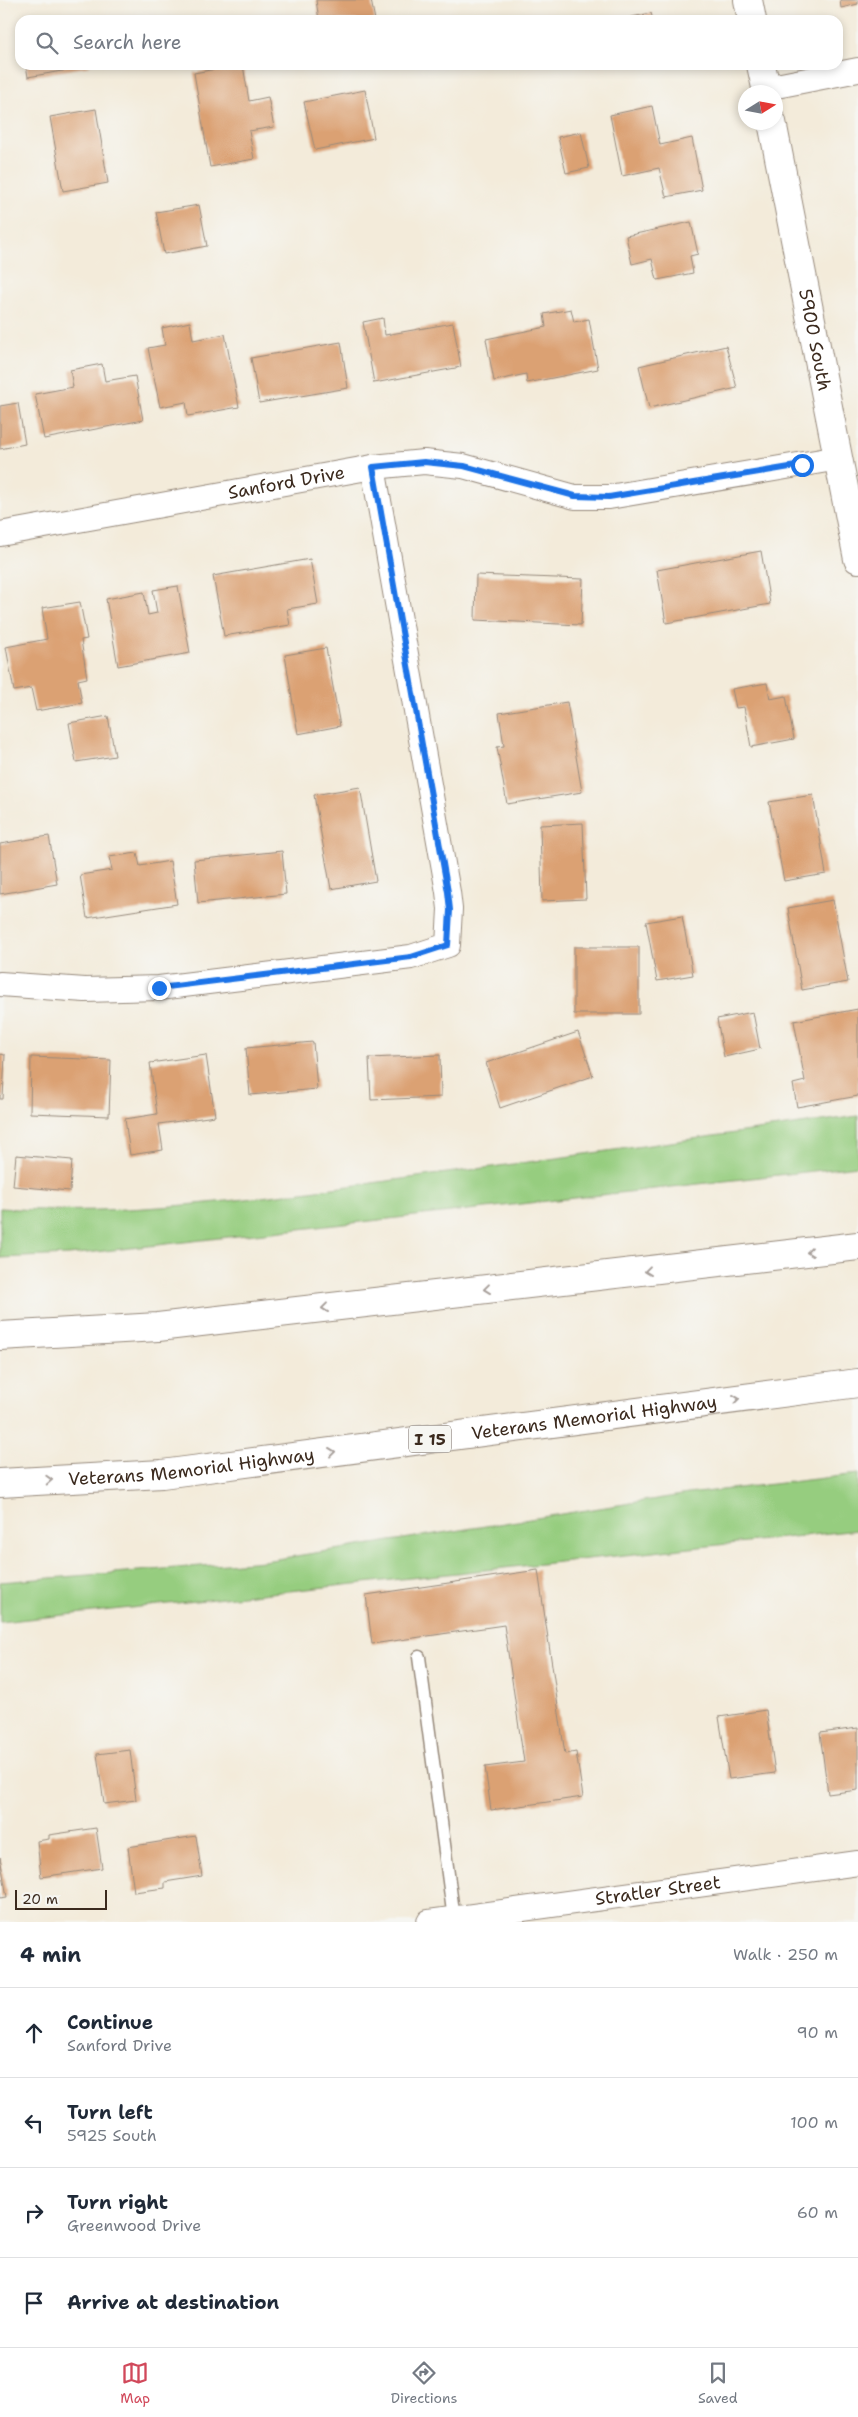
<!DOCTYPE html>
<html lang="en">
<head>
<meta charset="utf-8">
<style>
	:root { --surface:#fff; --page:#f2f2f3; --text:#1f2937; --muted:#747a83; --line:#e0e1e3; --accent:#d1495b }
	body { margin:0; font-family:"Shantell Sans",sans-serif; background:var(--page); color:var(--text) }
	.compass { position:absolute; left:738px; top:85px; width:45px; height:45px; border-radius:50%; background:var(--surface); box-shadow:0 2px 8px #0003; rotate:79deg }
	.scale { position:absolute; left:15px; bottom:12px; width:92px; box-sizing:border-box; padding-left:5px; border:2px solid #3b2a1e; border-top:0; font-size:14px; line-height:18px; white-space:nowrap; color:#3b2a1e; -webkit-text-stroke:4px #f6f6f2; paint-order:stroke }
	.stop { position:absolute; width:15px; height:15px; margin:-11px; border:4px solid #1a73e8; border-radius:50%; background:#fff }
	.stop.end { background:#1a73e8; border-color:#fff; box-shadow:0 1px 5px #0008 }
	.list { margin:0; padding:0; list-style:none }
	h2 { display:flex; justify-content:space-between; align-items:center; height:65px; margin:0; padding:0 20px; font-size:21px }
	h2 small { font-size:16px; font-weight:400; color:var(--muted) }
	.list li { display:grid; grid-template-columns:32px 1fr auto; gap:15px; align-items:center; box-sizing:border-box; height:90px; padding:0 20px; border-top:1px solid var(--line) }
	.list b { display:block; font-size:19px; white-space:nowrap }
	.list p { margin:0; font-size:16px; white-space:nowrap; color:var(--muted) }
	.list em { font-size:16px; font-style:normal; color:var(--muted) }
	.icon { flex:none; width:28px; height:28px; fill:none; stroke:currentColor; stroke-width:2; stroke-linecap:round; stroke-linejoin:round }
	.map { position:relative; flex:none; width:858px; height:1922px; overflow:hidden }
	.search { position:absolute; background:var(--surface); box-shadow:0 2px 8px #0003; left:15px; right:15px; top:15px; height:55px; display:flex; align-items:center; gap:12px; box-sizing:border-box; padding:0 18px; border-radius:15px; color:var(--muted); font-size:19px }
	.sheet { height:425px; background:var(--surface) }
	nav { display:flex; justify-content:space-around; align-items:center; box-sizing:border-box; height:70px; border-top:1px solid var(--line); background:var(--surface); font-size:14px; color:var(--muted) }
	nav a { display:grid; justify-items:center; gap:2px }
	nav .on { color:var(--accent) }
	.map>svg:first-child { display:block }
	.green { fill:#96cd7f; stroke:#687c4e }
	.building { fill:#dba173 }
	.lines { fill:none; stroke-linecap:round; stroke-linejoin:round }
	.lane-casing { stroke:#978a7c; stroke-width:15 }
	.street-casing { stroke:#978a7c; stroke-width:26 }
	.secondary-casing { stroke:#978a7c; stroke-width:30 }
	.highway-casing { stroke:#978a7c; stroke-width:30 }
	.lane { stroke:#fff; stroke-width:12 }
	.street { stroke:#fff; stroke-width:24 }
	.secondary { stroke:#fff; stroke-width:28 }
	.highway { stroke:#fff; stroke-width:28 }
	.oneway { stroke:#a79f9a }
	.route { stroke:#1a73e8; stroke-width:6 }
	.labels { text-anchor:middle; stroke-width:4.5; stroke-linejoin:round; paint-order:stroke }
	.shield { fill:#f6f6f2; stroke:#73675e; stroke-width:1 }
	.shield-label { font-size:16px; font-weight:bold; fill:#3b2a1e }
	.street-label { font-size:18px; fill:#3b2a1e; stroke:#f6f6f2 }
</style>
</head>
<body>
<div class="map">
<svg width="858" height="1922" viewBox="0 0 858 1922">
	<rect width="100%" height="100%" fill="#f6f6f2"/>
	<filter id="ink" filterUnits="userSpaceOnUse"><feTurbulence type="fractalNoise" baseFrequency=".02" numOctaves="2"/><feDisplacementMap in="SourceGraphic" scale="10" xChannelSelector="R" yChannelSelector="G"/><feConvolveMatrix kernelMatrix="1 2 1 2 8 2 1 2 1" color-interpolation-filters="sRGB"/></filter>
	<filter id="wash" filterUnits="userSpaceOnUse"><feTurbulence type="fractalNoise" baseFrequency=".0096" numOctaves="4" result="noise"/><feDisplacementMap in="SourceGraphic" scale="20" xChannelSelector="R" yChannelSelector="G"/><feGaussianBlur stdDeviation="1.12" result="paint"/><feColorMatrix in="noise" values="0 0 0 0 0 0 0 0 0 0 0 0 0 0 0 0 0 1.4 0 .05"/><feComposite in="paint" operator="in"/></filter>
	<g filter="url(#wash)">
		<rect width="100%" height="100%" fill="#f3ebda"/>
		<path class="green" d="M858 1116V1166L69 1255 0 1258V1208C127 1217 247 1199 372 1183 534 1162 696 1138 858 1116Z
			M858 1474V1530L0 1622V1582L264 1561 688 1494Z"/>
		<g id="blocks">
			<path class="building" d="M316 0H371L375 20H319Z
				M840 0H858V4L841 8Z
				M651 13 653 20H622V19Z
				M26 65H90V66L28 77Z
				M237 65H243L249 101 268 97 274 127 249 131 254 159 210 167 194 73Z
				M365 90 374 138 315 150 304 102Z
				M652 106 660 145 692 138 702 190 666 197 659 168 622 176 610 115Z
				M96 109 108 183 63 191 50 117Z
				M581 132 589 168 566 173 558 137Z
				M199 205 207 246 164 254 156 212Z
				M691 222 698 254 690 256 693 273 657 280 652 259 632 264 626 236Z
				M571 309 574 322 589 319 598 369 527 383 526 374 494 381 486 339 546 327 544 314Z
				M383 318 385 335 453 323 461 367 374 383 363 322Z
				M190 322 193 340 225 334 239 407 188 416 186 402 160 407 148 348 165 345 162 328Z
				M341 342 348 388 259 403 251 358Z
				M726 346 737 388 649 408 639 366Z
				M102 364 105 381 135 376 143 420 44 439 35 394 73 387 70 370Z
				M18 403 25 444 0 449V406Z
				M761 551 770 604 666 623 657 570Z
				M310 559 318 604 287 609 290 625 224 636 213 576Z
				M476 575 583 579 581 625 475 620Z
				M178 586 190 653 118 666 106 599 144 592 148 615 157 613 153 590Z
				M80 602 87 639 81 640 87 678 78 680 82 703 36 711 31 688 14 691 6 647 47 639 42 608Z
				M326 648 340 726 298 734 285 655Z
				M767 683 770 699 786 696 794 739 751 747 744 707 736 708 732 689Z
				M567 702 582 792 507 804 497 747 504 746 499 713Z
				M108 716 115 756 76 762 69 723Z
				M360 787 376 881 331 889 314 795Z
				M813 795 826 874 784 881 769 802Z
				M583 823 586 899 542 901 540 825Z
				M49 836 57 884 0 894V844Z
				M282 851 286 894 198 903 194 860Z
				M137 853 140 866 170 861 177 904 87 918 80 875 112 870 109 857Z
				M833 900 848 982 802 990 788 908Z
				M682 916 693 975 657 981 646 922Z
				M574 947H639V1014H574Z
				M858 1009V1096L797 1107 793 1084 805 1081 794 1021Z
				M753 1012 760 1049 724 1057 717 1019Z
				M578 1032 593 1076 500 1108 486 1063Z
				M313 1042 317 1089 250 1095 246 1048Z
				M0 1054 5 1055 3 1099H0Z
				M206 1055 215 1116 159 1124 163 1150 130 1155 125 1119 157 1114 150 1063Z
				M440 1055 441 1097 371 1100 369 1058Z
				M31 1057 111 1060 109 1116 30 1113Z
				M16 1155 72 1160 70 1191 13 1186Z
				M538 1570 565 1754 576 1752 583 1797 491 1810 485 1767 524 1762 504 1625 372 1644 366 1595Z
				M766 1710 775 1773 729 1779 719 1717Z
				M858 1728V1790L828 1794 820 1733Z
				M130 1750 136 1800 104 1804 97 1754Z
				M96 1828 102 1868 41 1877 37 1841 49 1839V1835Z
				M196 1836 202 1876 165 1882V1888L134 1892 128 1847Z
				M0 1857 7 1897 0 1898Z"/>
		</g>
	</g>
	<g filter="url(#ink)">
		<use href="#blocks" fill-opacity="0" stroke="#978a7c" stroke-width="1"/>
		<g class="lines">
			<g class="lane-casing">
				<path id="lane" d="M419 1657 454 1919"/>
			</g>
			<g class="street-casing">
				<g id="street">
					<path d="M766 88 858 70"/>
					<path id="s1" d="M0 534 373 467 424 462 463 466 575 497H609L839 458"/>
					<path d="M0 984 85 990 159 988 411 957 448 945 450 909 448 892 373 467"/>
					<path id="s2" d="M429 1922 858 1863"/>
				</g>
			</g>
			<g class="secondary-casing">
				<g id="secondary">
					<path d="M748 0 752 20"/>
					<path d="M761 65 767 92"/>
					<path id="s3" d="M772 122 858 559"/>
				</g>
			</g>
			<g class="highway-casing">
				<g id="highway">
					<path d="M0 1336 158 1327 858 1246"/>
					<path id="s4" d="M0 1483 162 1474 858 1383"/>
				</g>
			</g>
			<use href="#lane" class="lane"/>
			<use href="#street" class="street"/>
			<use href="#secondary" class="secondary"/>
			<use href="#highway" class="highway"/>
		</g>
		<defs><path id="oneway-chevron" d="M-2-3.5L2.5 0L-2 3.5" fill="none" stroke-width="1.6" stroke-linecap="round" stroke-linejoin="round" transform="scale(1.25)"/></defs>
		<g class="oneway">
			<use href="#oneway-chevron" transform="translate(810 1252) rotate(173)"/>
			<use href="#oneway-chevron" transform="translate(648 1271) rotate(173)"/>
			<use href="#oneway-chevron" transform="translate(487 1289) rotate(173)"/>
			<use href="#oneway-chevron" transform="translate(325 1308) rotate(173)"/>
			<use href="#oneway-chevron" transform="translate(736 1399) rotate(-7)"/>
			<use href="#oneway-chevron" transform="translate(332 1452) rotate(-7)"/>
			<use href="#oneway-chevron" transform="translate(49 1480) rotate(-3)"/>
		</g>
	</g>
	<g class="lines" filter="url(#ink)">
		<path class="route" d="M159 988 411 957 448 945 450 910 448 892 373 467 424 462 464 466 575 496 609 497 802 465"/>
	</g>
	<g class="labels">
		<rect class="shield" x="409" y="1425.5" width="42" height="27" rx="4"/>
		<g class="shield-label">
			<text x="430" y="1445">I 15</text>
		</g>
		<g class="street-label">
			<text dy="6" stroke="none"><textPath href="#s3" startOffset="222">5900 South</textPath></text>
			<text dy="6" stroke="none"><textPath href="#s1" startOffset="291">Sanford Drive</textPath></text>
			<text dy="6" stroke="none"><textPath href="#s4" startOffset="598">Veterans Memorial Highway</textPath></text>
			<text dy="6" stroke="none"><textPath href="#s4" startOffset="192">Veterans Memorial Highway</textPath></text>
			<text dy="6" stroke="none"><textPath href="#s2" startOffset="231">Stratler Street</textPath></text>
		</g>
	</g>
</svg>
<svg class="compass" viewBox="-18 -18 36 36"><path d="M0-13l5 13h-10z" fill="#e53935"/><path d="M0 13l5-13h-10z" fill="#747a83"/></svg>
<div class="scale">20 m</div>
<div class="stop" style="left:802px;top:465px"></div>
<div class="stop end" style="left:159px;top:988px"></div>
<div class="search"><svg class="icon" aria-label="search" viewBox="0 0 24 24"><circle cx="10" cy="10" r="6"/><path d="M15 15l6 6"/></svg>Search here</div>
</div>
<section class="sheet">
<h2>4 min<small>Walk · 250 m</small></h2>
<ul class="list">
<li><svg class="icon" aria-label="ahead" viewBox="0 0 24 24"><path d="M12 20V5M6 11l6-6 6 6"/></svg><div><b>Continue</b><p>Sanford Drive</p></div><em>90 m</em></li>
<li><svg class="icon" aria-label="left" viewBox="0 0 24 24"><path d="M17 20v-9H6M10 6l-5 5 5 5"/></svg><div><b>Turn left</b><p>5925 South</p></div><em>100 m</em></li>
<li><svg class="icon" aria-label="right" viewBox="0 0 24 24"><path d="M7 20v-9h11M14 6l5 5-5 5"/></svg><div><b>Turn right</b><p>Greenwood Drive</p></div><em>60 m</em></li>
<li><svg class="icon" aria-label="arrive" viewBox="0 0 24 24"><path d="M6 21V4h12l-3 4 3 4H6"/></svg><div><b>Arrive at destination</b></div></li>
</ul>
</section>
<nav>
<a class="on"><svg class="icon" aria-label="map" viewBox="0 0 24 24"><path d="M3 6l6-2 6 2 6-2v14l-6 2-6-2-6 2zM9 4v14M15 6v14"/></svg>Map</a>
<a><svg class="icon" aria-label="directions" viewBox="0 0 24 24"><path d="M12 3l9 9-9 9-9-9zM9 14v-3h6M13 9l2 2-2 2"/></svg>Directions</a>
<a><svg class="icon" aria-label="saved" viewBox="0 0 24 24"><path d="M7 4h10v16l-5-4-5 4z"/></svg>Saved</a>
</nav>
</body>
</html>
